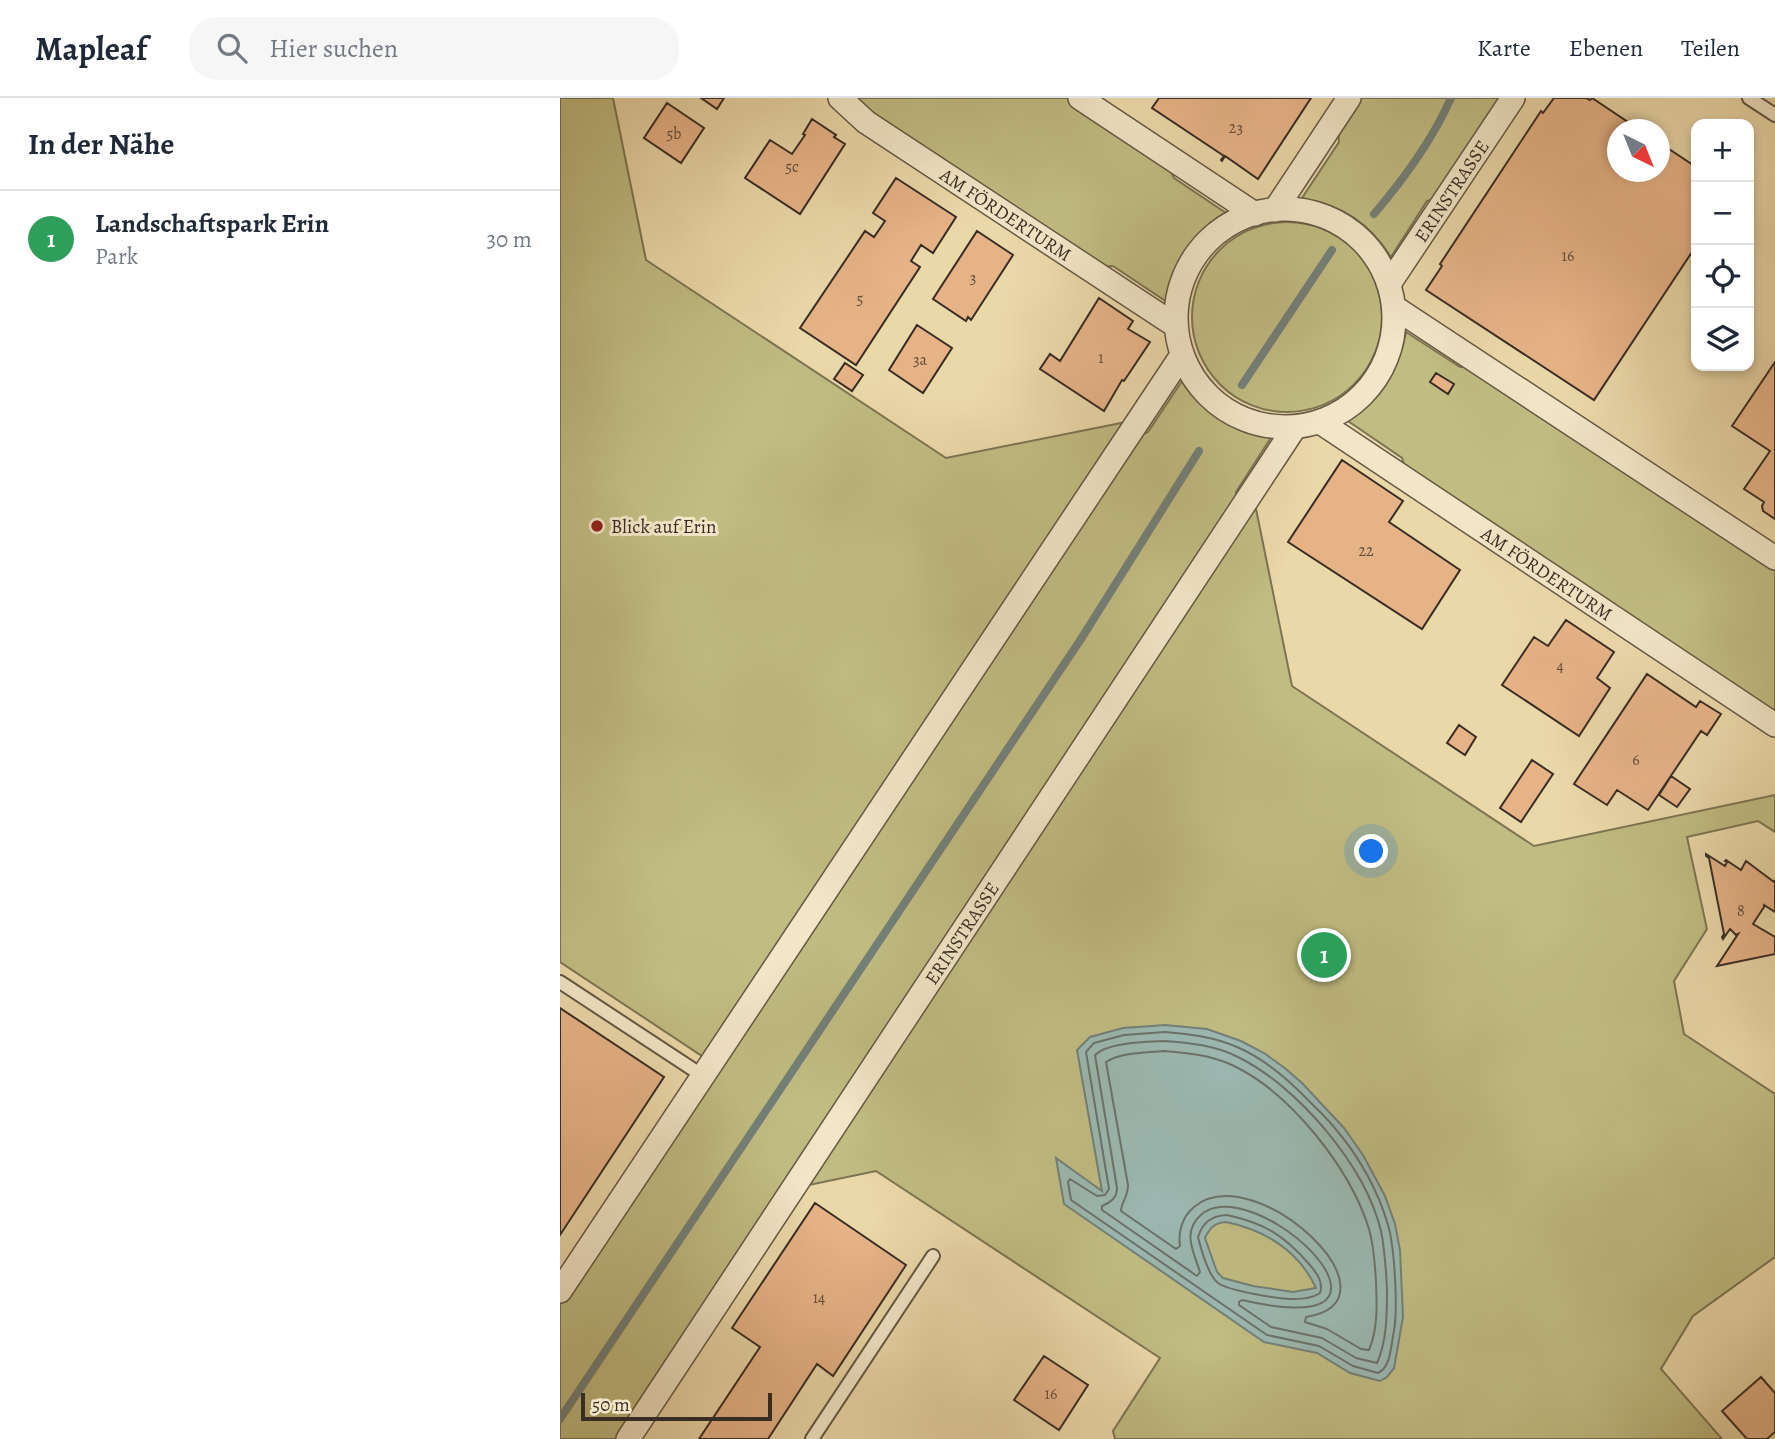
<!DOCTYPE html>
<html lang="de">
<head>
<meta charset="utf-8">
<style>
	:root { --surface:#fff; --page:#f6f6f7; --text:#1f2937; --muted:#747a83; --line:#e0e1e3; --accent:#d93025 }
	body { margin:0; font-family:Alegreya,serif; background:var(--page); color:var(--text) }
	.controls { position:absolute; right:21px; top:21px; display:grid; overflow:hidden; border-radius:14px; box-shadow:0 4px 10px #0003 }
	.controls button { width:63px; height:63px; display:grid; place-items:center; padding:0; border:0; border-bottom:2px solid var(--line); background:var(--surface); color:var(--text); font:35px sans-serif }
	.compass { position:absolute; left:1047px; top:21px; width:63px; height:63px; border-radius:50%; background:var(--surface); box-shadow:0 4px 10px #0003; rotate:137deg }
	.scale { position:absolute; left:21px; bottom:18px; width:191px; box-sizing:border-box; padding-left:7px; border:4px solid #382d23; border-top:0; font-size:19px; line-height:24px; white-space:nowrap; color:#382d23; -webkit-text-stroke:5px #f2e6c7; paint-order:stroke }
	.you { position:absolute; left:812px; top:754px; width:24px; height:24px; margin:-18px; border:5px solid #fff; border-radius:50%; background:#1a73e8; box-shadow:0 0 0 10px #1a73e833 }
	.badge { display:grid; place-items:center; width:46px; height:46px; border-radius:50%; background:var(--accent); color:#fff; font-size:23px; font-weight:700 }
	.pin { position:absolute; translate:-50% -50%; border:4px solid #fff; box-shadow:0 2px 7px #0006 }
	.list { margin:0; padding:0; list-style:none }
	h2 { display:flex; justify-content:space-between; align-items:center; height:91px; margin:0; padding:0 28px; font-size:30px }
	h2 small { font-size:23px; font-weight:400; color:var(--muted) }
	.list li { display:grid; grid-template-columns:46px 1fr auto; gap:21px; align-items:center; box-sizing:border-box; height:98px; padding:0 28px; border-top:2px solid var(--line) }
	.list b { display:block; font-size:26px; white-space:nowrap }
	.list p { margin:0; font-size:23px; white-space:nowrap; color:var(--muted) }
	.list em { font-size:23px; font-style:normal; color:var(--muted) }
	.icon { flex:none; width:38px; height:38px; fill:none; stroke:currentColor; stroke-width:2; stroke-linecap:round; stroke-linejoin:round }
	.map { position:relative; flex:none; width:1215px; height:1341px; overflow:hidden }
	header { display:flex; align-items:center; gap:42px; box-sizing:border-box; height:98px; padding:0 35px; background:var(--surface); border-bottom:2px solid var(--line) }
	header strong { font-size:33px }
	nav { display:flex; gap:38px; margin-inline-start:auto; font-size:24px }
	.search { width:490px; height:63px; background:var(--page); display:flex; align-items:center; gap:18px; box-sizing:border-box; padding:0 24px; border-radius:28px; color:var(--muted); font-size:26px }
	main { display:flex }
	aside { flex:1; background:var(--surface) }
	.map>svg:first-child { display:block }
	.green { fill:#c0bc82; stroke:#7c7452; stroke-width:2 }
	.water { fill:#9bb8b1; stroke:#738078; stroke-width:2; fill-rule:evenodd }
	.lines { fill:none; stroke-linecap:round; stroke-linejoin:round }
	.shore { stroke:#6a726a; stroke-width:2 }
	.stream { stroke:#738078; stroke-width:8 }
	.building { fill:#e6b387; stroke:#382d23; stroke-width:2 }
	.service-casing { stroke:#655844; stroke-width:16 }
	.minor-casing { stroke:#655844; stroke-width:26 }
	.service { stroke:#f2e6c7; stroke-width:12 }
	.minor { stroke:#f2e6c7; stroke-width:23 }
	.poi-dot { fill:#8f2418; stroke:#f2e6c7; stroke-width:2.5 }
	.labels { text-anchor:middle; stroke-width:6; stroke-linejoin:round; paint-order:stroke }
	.number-label { font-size:16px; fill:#644e3c }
	.street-label { font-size:19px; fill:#382d23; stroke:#f2e6c7 }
	.poi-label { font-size:19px; fill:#382d23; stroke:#f2e6c7; text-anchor:start }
</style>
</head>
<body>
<header>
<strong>Mapleaf</strong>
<div class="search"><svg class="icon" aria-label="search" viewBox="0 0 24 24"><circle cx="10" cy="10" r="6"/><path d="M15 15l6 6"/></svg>Hier suchen</div>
<nav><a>Karte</a><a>Ebenen</a><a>Teilen</a></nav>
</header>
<main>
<aside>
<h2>In der Nähe<small></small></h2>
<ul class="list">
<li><span class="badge" style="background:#2e9e5b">1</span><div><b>Landschaftspark Erin</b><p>Park</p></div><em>30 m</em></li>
</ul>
</aside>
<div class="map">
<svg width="1215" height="1341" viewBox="0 0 1215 1341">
	<rect width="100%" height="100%" fill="#ebd8a9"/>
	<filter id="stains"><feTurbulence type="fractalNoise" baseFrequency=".00286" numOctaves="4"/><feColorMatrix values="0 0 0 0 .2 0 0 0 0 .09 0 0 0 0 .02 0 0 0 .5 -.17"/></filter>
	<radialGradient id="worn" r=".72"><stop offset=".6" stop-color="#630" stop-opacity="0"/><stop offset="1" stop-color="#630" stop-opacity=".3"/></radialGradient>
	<path class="green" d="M0 0H53L86 162 386 360 566 324 145 960 0 864Z
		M295 0H507L607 66 614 80 666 115C631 138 615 163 607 204L553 168 540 169 315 20Z
		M797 0H946L880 100 867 103 831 159C808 123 782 108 742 100L779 44 778 30Z
		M632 219a95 95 0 1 1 190 0a95 95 0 1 1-190 0Z
		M846 234 900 269H914L1215 468V616L846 373 842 360 788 323C820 301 839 272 846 234Z
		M624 280C645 313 673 332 712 338L676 394V409L59 1341H0V1207L573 341 588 334Z
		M695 406 732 588 974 748 1215 697V734L1198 723 1127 739 1147 831 1114 883 1124 936 1215 996V1159L1133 1218 1101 1271 1162 1341H555L553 1333 600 1260 316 1073 244 1088Z"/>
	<path class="water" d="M605 927 647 931 681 943 704 955 726 971 742 985 784 1030 803 1057 825 1098 835 1126 840 1152 843 1219 834 1270 827 1279 820 1283 790 1275 757 1255 704 1244 504 1106 496 1060 542 1093 517 952 530 939 563 930ZM666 1124C705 1132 739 1153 756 1190L733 1194 693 1188 663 1180 657 1174 645 1140C650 1129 655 1125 666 1124Z"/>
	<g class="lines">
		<path class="shore" d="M605 934C630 936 654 939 677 949 705 961 728 981 749 1003 759 1013 770 1023 778 1034 800 1060 819 1095 828 1127 833 1144 834 1162 835 1180 836 1198 837 1215 834 1233 831 1246 831 1270 818 1275L793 1268 759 1248 707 1237 511 1102 508 1084 510 1081 537 1098 545 1097 549 1091 526 954 534 945 564 937Z
			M605 943C630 945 655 947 678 959 737 988 805 1067 821 1133 825 1152 826 1172 827 1191 827 1215 827 1243 817 1265L796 1260 762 1240 711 1229 679 1207V1204L682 1202C699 1206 775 1223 771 1187 766 1149 678 1089 643 1115 621 1133 633 1152 640 1174L637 1178 542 1112V1108C551 1104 557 1100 557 1090L535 957C548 944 586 944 605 943Z
			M604 953C628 955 650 957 672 967 730 994 790 1070 809 1131 814 1148 815 1166 816 1184 817 1206 818 1231 809 1252L801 1251 767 1231 745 1224 746 1219C849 1202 694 1058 634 1109 622 1119 618 1134 620 1148L616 1151 561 1113C561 1105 568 1099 568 1087L546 964C562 954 586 955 604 953Z
			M667 1117C704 1125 724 1137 749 1166 756 1174 764 1184 760 1195 753 1200 743 1201 734 1201 719 1201 669 1193 658 1185 648 1177 641 1151 638 1139 643 1124 651 1118 667 1117Z"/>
		<path class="stream" d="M814 116C844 81 872 43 891 0
			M682 287 772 152
			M0 1321 521 541 639 353"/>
	</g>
	<path class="building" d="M141 0H164L157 11Z
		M599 0H751L698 81 665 58 662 63 661 62 664 58 592 10Z
		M994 0H1026L1030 2 1032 0 1080 32H1058V74H1100V45L1136 69V148L1034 302 866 192 882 168 880 166 981 13 983 15Z
		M107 5 144 30 121 65 84 40Z
		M252 21 276 37 274 39 285 46 240 116 185 80 210 42 232 56 245 37 243 36Z
		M336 80 396 119 373 155 361 147 351 163 360 169 296 267 240 230 305 133 314 139 325 123 313 115Z
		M417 133 453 157 411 222 408 219 406 223 373 201Z
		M539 200 573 223 568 231 590 244 564 283 562 282 544 313 480 271 490 256 500 263Z
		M357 227 392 250 363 295 329 272Z
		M1215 264V421L1203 413 1202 408 1204 404 1184 391 1210 353 1172 328Z
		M285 265 303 277 292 293 274 281Z
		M876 275 894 286 888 296 870 284Z
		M782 362 843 403 829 424 900 472 862 531 728 444Z
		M1006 522 1054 554 1037 580 1050 590 1019 638 942 587 974 539 988 548Z
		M1087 576 1136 609 1140 603 1161 616 1147 637 1141 633 1088 712 1057 692 1047 707 1014 686Z
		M899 627 916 639 905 657 887 645Z
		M972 662 993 676 961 724 940 710Z
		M1111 678 1130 691 1117 709 1099 697Z
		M1146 756 1165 768 1167 764 1165 763 1166 762 1181 772 1186 763 1214 784 1215 782V814L1204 807V809L1193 826 1215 839V856L1157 868 1178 836 1176 837 1170 831 1163 841 1162 839 1164 836 1149 760 1146 758Z
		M0 910 104 979 0 1137Z
		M255 1105 346 1167 273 1278 257 1266 208 1341H139L200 1249 172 1230Z
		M484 1258 528 1287 499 1332 454 1302Z
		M1201 1279 1215 1295V1334L1207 1341H1187L1162 1313Z"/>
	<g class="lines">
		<g class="service-casing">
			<path id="service" d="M1189 0 1215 17
				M0 884 143 978
				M252 1341 373 1158"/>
		</g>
		<g class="minor-casing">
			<g id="minor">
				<path id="s1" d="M280 0 306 24 616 228"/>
				<path d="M520 0 695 116"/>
				<circle cx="725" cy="220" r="109"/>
				<path d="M715 112 789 0"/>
				<path id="s2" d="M829 186 953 0"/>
				<path d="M834 209 1215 460"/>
				<path id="s3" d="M760 324 1215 627"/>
				<path d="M0 1193 622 257"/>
				<path id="s4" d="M68 1341 735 329"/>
			</g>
		</g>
		<use href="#service" class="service"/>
		<use href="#minor" class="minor"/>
	</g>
	<circle class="poi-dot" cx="37" cy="428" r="7"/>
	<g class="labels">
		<g class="number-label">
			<text x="676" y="35">23</text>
			<text x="114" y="41">5b</text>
			<text x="232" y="74">5c</text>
			<text x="1008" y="163">16</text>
			<text x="413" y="185">3</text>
			<text x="300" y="206">5</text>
			<text x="541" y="265">1</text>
			<text x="360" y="267">3a</text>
			<text x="806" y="458">22</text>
			<text x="1000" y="573">4</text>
			<text x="1076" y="667">6</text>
			<text x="1181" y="818">8</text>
			<text x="259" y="1205">14</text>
			<text x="491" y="1301">16</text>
		</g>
		<g class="street-label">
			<text dy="7" stroke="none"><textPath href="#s2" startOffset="112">ERINSTRASSE</textPath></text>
			<text dy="7" stroke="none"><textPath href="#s1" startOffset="203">AM FÖRDERTURM</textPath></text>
			<text dy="7" stroke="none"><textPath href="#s3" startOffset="273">AM FÖRDERTURM</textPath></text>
			<text dy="7" stroke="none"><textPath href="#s4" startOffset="606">ERINSTRASSE</textPath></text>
		</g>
		<g class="poi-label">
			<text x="51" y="435">Blick auf Erin</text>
		</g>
	</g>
	<rect width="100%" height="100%" filter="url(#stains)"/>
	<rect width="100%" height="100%" fill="url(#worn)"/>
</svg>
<div class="controls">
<button>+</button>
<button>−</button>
<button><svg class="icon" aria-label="locate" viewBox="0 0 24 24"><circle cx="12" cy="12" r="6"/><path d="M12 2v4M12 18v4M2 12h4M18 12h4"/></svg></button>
<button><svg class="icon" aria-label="layers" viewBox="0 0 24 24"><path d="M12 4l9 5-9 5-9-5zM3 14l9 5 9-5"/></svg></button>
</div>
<svg class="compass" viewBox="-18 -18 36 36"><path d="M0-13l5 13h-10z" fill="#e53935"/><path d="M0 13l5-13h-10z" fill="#747a83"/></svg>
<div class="scale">50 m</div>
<div class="you"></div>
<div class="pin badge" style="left:764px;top:857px;background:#2e9e5b">1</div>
</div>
</main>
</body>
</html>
